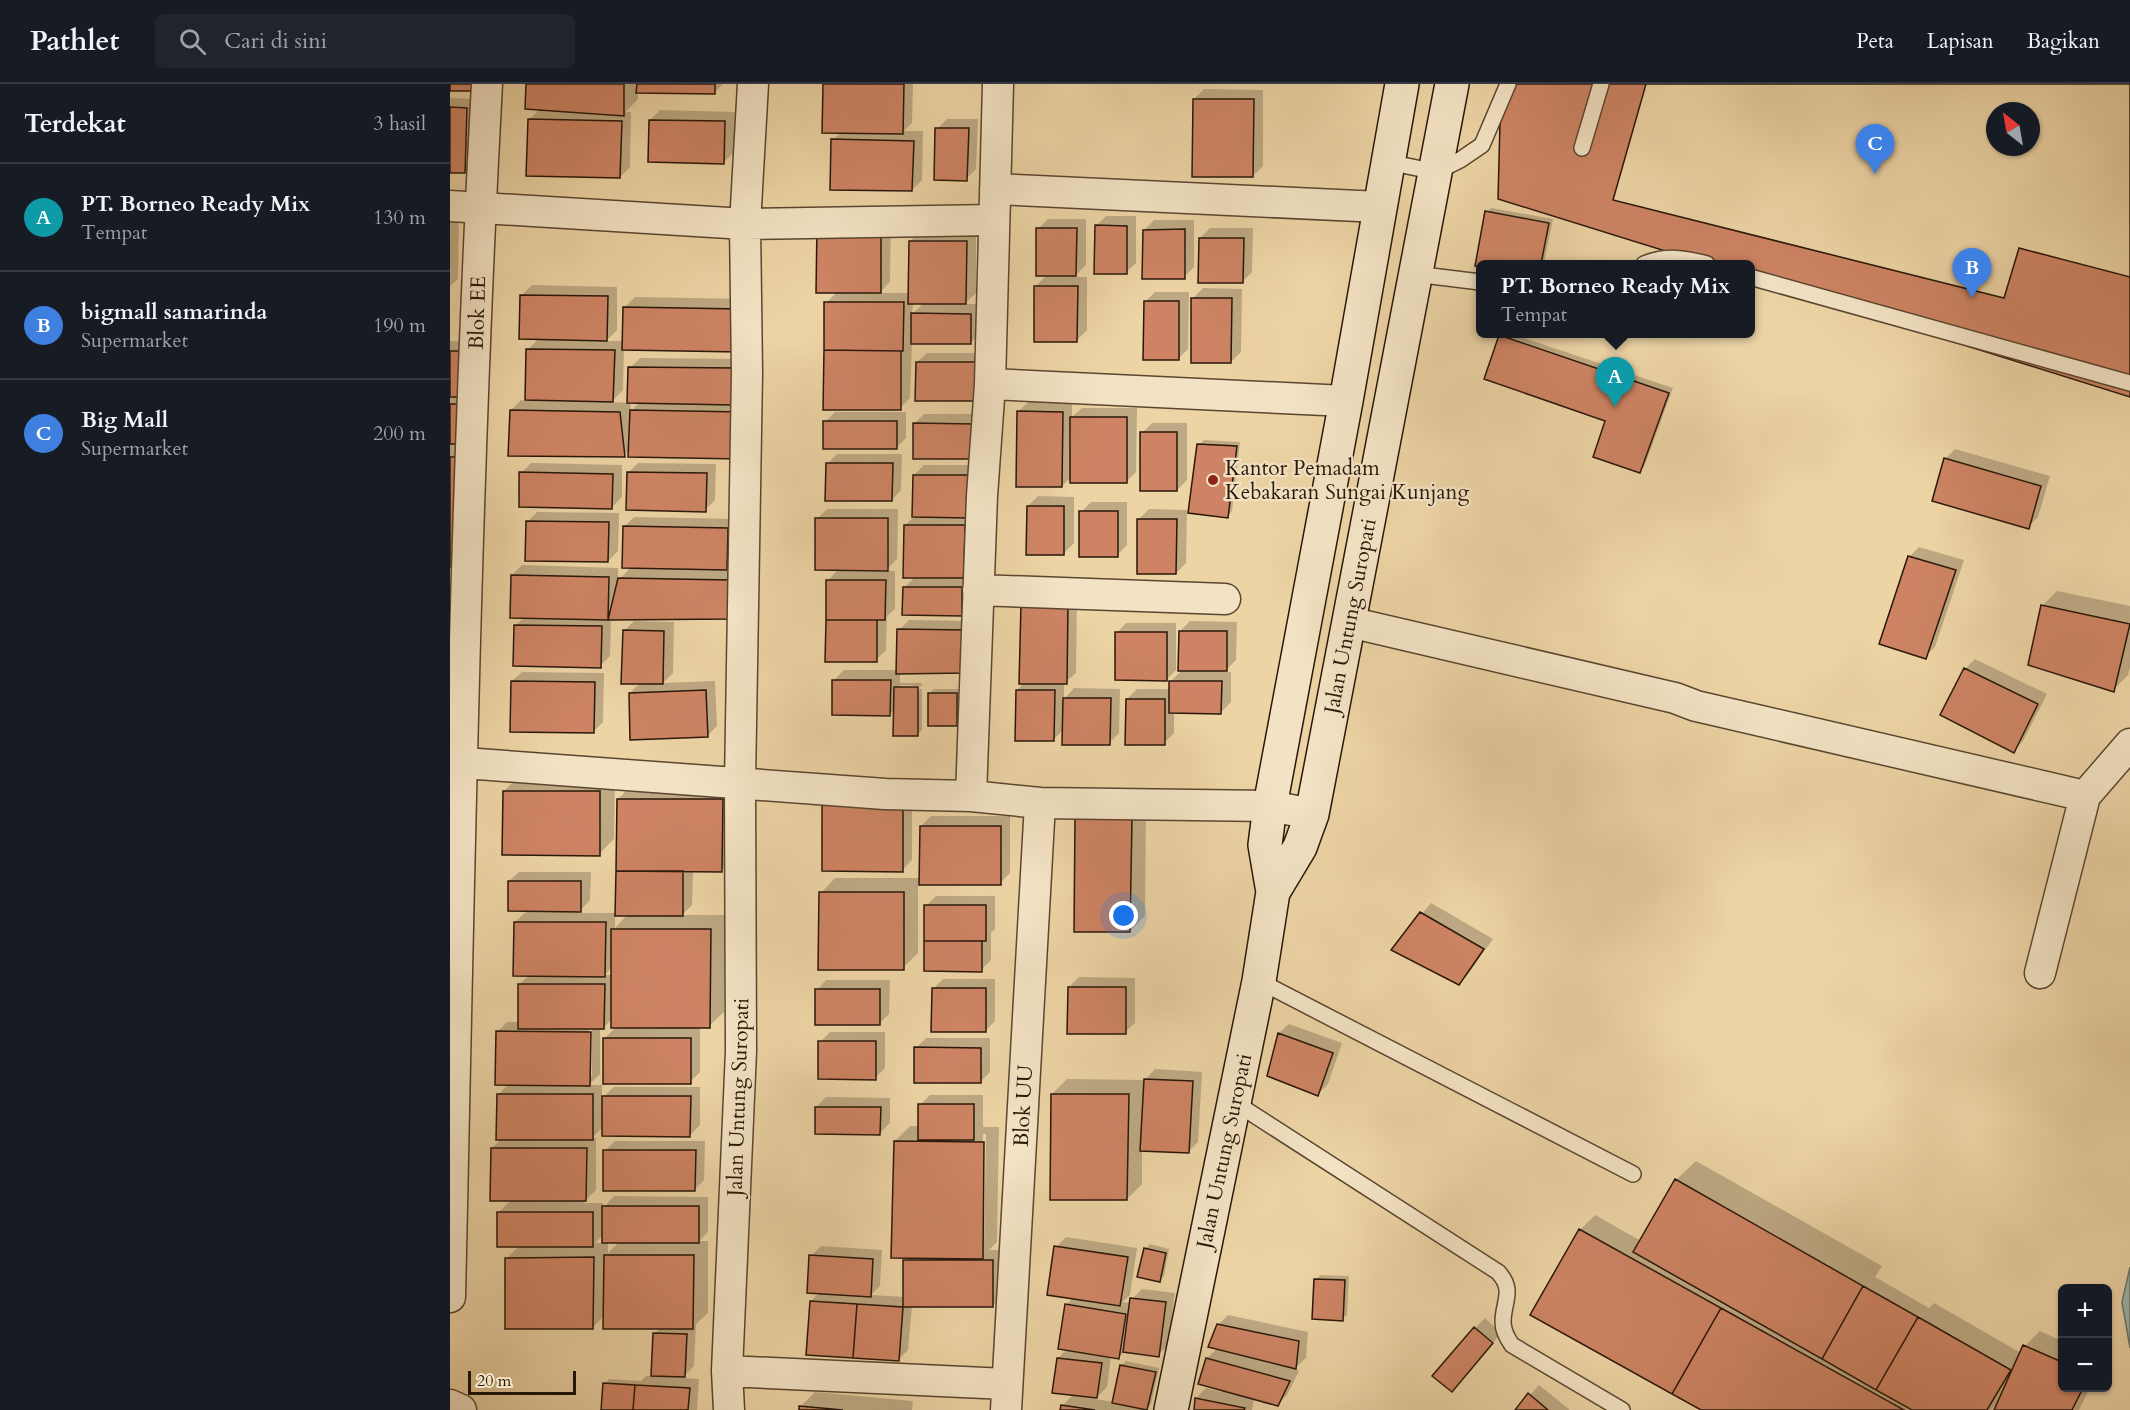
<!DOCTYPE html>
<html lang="id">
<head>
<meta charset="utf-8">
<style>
	:root { --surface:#171b24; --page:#20242c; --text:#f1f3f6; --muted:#9ea1a6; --line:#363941; --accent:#8c9099 }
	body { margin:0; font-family:Cardo,serif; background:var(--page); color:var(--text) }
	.controls { position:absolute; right:18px; bottom:18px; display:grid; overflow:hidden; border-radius:9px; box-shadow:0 2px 4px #0004 }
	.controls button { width:54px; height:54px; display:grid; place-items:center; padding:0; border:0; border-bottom:2px solid var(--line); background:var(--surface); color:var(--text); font:30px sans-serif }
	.compass { position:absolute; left:1536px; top:18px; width:54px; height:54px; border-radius:50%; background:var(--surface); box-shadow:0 2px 4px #0004; rotate:329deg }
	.scale { position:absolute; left:18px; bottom:15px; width:108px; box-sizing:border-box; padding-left:6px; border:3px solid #291709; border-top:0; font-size:16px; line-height:21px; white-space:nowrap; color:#291709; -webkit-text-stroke:4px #f3e3c4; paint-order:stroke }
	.you { position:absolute; left:674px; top:832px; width:21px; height:21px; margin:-15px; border:4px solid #fff; border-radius:50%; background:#1a73e8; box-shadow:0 0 0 9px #1a73e833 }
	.badge { display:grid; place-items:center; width:39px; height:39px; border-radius:50%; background:var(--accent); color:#fff; font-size:20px; font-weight:700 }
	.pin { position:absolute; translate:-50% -50px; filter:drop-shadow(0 2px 3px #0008) }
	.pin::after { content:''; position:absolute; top:32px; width:21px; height:18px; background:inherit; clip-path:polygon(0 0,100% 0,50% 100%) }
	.popup { position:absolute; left:1026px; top:176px; width:279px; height:78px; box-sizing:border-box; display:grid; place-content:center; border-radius:9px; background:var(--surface); filter:drop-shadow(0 2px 4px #0005); font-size:20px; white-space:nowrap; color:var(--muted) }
	.popup b { font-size:22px; color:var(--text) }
	.popup::after { content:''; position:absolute; left:50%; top:100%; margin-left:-12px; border:12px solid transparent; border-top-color:var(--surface) }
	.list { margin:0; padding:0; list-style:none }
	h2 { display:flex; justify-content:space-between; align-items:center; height:78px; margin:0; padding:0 24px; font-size:26px }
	h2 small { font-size:20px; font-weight:400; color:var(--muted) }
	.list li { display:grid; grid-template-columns:39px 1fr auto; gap:18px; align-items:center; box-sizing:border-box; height:108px; padding:0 24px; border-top:2px solid var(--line) }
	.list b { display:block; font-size:22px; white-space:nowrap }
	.list p { margin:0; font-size:20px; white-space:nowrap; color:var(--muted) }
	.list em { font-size:20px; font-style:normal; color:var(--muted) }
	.icon { flex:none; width:33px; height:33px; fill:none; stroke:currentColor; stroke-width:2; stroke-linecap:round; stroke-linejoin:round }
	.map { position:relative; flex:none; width:1680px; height:1326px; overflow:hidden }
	header { display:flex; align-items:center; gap:36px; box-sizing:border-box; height:84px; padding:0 30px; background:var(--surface); border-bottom:2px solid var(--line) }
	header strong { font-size:28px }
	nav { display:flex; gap:33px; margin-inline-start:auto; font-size:21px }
	.search { width:420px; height:54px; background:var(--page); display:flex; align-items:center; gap:15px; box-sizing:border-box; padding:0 21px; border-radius:9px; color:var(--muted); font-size:22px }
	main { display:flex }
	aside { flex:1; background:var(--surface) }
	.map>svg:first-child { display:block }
	.water { fill:#9ab7ae; stroke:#6d776c; stroke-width:1.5 }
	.shadow { fill:#0003; fill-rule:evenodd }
	.building { fill:#ce8464; stroke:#291709; stroke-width:1.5; fill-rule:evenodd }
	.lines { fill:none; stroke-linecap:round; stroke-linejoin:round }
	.service-casing { stroke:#5a4630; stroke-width:18 }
	.minor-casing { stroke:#5a4630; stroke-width:33 }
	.secondary-casing { stroke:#291709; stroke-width:36 }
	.service { stroke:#f3e3c4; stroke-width:15 }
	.minor { stroke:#f3e3c4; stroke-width:30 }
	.secondary { stroke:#f3e3c4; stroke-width:33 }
	.poi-dot { fill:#8f2418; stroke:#f3e3c4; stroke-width:2 }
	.labels { text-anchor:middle; stroke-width:4.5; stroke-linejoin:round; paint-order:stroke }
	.street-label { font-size:21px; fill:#291709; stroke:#f3e3c4 }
	.poi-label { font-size:21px; fill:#291709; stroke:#f3e3c4; text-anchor:start }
</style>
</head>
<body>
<header>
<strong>Pathlet</strong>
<div class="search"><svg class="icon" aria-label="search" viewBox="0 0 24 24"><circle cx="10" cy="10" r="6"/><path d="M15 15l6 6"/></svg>Cari di sini</div>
<nav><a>Peta</a><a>Lapisan</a><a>Bagikan</a></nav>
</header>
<main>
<aside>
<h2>Terdekat<small>3 hasil</small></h2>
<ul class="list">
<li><span class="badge" style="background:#0f9aa8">A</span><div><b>PT. Borneo Ready Mix</b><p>Tempat</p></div><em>130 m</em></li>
<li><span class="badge" style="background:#3f7fe0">B</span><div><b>bigmall samarinda</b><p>Supermarket</p></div><em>190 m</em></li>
<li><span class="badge" style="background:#3f7fe0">C</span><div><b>Big Mall</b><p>Supermarket</p></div><em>200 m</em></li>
</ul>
</aside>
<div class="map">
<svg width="1680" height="1326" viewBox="0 0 1680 1326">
	<rect width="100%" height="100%" fill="#edd4a5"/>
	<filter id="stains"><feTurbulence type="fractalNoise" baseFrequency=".00333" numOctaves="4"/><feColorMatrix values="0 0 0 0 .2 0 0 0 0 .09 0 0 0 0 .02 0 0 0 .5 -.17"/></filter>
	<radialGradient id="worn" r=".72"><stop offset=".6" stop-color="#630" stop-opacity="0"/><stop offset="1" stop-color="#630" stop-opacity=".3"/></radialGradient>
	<path class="water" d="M1680 1183V1264L1672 1218Z"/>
	<path class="shadow" d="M77 0H273L264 9 188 7V15L176 28H181L180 83 170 93 79 36 90 25Z
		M375 0H463L462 39 454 47H473L472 96 462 106 383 56 391 48Z
		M754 5 813 6V82L803 92 744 15Z
		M0 14 26 15 24 78 14 88 0 87Z
		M210 26 285 28 284 68 274 78 200 36Z
		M497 35H528L526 85 516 95 487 45Z
		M1041 124 1103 135 1094 180 1027 181 1037 128Z
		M441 131 440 198 429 209H460V157L470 148H526V209L514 220H530V249L520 259 462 258 460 314 450 324H375L376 219 387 208ZM463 219H474L462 230Z
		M656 132H686V179L676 188 646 142Z
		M0 133H9L8 195 0 202Z
		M598 135H636V181L624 193H637V246L627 256 585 203 597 191 588 145Z
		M704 136H744V183L734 193 694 146Z
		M760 144H803L802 188 792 198 750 154Z
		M82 201 167 203V246L156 257H174L175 223 185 213 301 215 300 257 174 265 173 306 161 318 179 319 180 284 190 274 294 275 301 363 180 365 174 371 61 326 71 316 77 317 78 266 89 254 72 211ZM180 317 190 318 181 327Z
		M753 204 792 205 791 268 781 278 743 214Z
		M705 208H739L738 265 728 275 695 218Z
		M1053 250H1062L1223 304 1194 383 1189 388 1157 336 1051 252Z
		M0 257 32 258 0 481Z
		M477 269H538L528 316 467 278Z
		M578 318H622V333L632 324H687L686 388 676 398 622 392 612 402 568 328Z
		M385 328H456V354L446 364 375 338Z
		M474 330H534V363L464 340Z
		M702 339H737V396L727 406 692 349Z
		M754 356 790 358 782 427 778 432 749 361Z
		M1505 365 1600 392 1588 433 1578 443 1495 375Z
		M387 370H452L451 406 442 416 377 380Z
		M81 379 172 381V413L162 423 71 389Z
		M188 379 266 380 265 416 255 426 178 389Z
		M474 381H528L524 483 512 494H521V520L511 530 454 504 466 492 455 441 464 433V391Z
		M588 412 624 413V459L614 469 578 422Z
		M641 418H677V461L667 471 631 428Z
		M377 425H448L447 475 435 487H445V525L437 532 436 566 426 576 378 496 389 485 367 435Z
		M699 425 737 426 736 479 726 489 689 435Z
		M87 428 169 429 168 467 158 477 77 438Z
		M184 433 288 435 287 475 275 487H290L289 524 161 534 160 572 150 582 65 542 74 533 62 491 72 481 168 484V497L181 483 174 443Z
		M1469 463 1514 476 1485 563 1475 573 1459 473Z
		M1607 507 1680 522V583L1678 591 1663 606 1592 522Z
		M627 511 626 589 614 599V615L624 604 670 605 669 649 659 659 614 645 603 656 567 606 575 598 572 521Z
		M459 536 526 537 450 588V599H472V602L450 601V604L472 605V646L467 651 445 625 440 630 384 596 394 586H448L449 546Z
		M184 537 224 538 223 589 213 599 265 597 267 642 257 652 180 609 191 598 174 547Z
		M740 537 787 538 786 576 774 588H781V618L771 628H724V649L714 659 677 615 687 605H720V598L733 585 730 547Z
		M676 539H726V586L716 596 667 549Z
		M1525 575 1597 610 1573 657 1563 667 1515 585Z
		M72 588 154 589 153 638 143 648 62 597Z
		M484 605H511V636L506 640 480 609Z
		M69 692 165 693 164 755 149 770 54 707Z
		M183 700 287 701 286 771 271 786H243L242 821 232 831H275L274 928 259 942H250V988L240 998 154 955 167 942 162 935 154 943H150V990L139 1001H152V1014L164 1003H250V1041L240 1051 153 1043 142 1054H146V1106L133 1119H153V1124L164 1112 258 1113V1148L249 1157H258V1229L246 1240 244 1282 232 1294 249 1295 247 1326H153L155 1300 159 1295 191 1297 196 1292H202L204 1250 211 1244 155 1231 143 1243 57 1174 70 1161 49 1128 61 1116 42 1064 52 1054 48 1011 59 1000 47 948 57 938H70V900L79 891 65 838 78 826 59 797 69 788H141L140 816 128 829H167L168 715ZM165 830H178L165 844ZM162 883V891H155ZM139 940H142V992H139ZM154 1150V1159H145ZM158 1157H170L158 1169Z
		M462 711V776L452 786 374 721Z
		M696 720 695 832 680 847 626 735Z
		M481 732H560V789L550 799 468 800V869L453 884 371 809 385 794H471V742Z
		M486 812H545V845L541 849V876L531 886 476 822Z
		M981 819 1043 855 1019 889 1009 899 943 865Z
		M629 893 685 894V939L675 948 619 903Z
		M493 895H545V937L535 947 483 905Z
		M376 896H440L439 930 429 940 367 906Z
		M839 940 892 959 878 1000 868 1010 819 991 829 949Z
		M380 948H435V984L425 994 370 958Z
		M476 954H540V988L530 998 466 964Z
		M705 985 752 988 748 1058 738 1068 692 1065V1100L677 1115 602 1010 617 995 695 996Z
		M480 1011H533V1043H549L547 1158 539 1166H552L553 1211 543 1221 462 1222 458 1266 448 1276 361 1217 370 1208 361 1172 371 1162 432 1166 430 1202 421 1211 455 1213V1177L459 1172 445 1057 460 1042H470V1021ZM533 1050H536L534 1160H531Z
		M376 1013 440 1014V1039L430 1049 366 1023Z
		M165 1057H255L254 1096 244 1106 155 1067Z
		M1246 1077 1432 1182 1425 1193 1479 1224 1484 1219 1571 1269 1575 1262 1590 1247 1612 1257V1304H1640L1629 1326H1545L1547 1322 1545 1321 1542 1326H1254L1130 1146 1145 1131 1191 1157 1226 1096Z
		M616 1153 687 1164 680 1211 672 1218 681 1219 682 1215 692 1205 725 1209 718 1261 708 1271 675 1267 669 1273 661 1272 657 1303 645 1315 664 1318 672 1281 676 1277 709 1284 701 1320 696 1326H612V1322L624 1310 608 1274 617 1265 616 1221 623 1214 606 1163Z
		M700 1160 719 1165 714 1192 709 1196 695 1165Z
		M871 1191 899 1192 897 1231 892 1235 866 1195Z
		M778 1231 858 1248 856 1274 844 1285 849 1287 837 1311 827 1321 804 1314 802 1326H745L746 1314 756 1304 772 1308V1305L757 1274 768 1264V1241Z
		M1035 1234 1051 1249 1012 1296 1025 1244Z
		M1089 1301 1120 1326H1067Z
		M365 1308 463 1317 462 1326H350V1323Z"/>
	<path class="building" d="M0 0H24V7H0Z
		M76 0H174V32L75 25Z
		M187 0H265V10L186 9Z
		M373 0H454L453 50 372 49Z
		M1051 0H1680V313L1300 194V180H1257L1048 115ZM1545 27H1581V63H1545Z
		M1196 0H1680V193L1569 164 1554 214 1163 116ZM1545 27H1581V63H1545Z
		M743 15H804L803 93H742Z
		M0 23 17 24 15 89H0Z
		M78 35 172 37 170 94 76 92Z
		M199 36 275 37 274 80 198 78Z
		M485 44H519L517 97 484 96Z
		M381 55 464 57 462 107 380 106Z
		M1035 127 1099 139 1091 180H1030V183L1025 182Z
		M367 140 431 141V209H366Z
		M645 141 677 142V190H644Z
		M586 144H627L626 192H586Z
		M735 145V195H692L693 146Z
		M749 154H794L793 199H748Z
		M459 157H517L516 220H458Z
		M584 202H628L627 258H584Z
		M70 211 158 212 157 257 69 255Z
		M741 214H782L781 279H741Z
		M694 217H729V276H693Z
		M374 218H454L453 267 374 266Z
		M173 223 291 225 290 268 172 266Z
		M461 229 521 230V260H461Z
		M1049 251 1219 309 1190 389 1143 373 1155 337 1034 295Z
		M76 265 165 266 163 318 75 316Z
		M374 266 451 267V326H373Z
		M0 267H22L21 313H0Z
		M466 278H529L528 317H465Z
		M178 283 285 284 284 321 177 319Z
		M0 320H13L12 360H0Z
		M60 326 170 328 175 373 58 372Z
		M180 326 292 328 291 375 178 373Z
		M567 327 613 328 612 403H566Z
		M620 333H677V399H620Z
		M373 337H447V365H373Z
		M463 339 525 340 524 375H463Z
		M690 348H727V407H690Z
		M747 360 787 362 778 434 738 429Z
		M0 373H13L11 483H0Z
		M1494 374 1591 402 1579 445 1482 417Z
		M376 379H443L442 417H375Z
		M69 388 163 390 162 425 69 423Z
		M177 388 257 389 256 428 176 426Z
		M463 391H519V434L462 433Z
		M577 422H614V471H576Z
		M629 427H668V473H629Z
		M365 434H438V487L365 486Z
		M687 435H727L726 490H687Z
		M76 437 159 438 158 478 75 477Z
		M454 441H515L514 494H453Z
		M173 442 278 444 277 486 172 484Z
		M1458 472 1506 486 1476 575 1429 560Z
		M61 491 159 493 158 536 60 534Z
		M168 494 280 496 279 535 158 536Z
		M376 496H436L435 536H376Z
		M453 503H512V532L452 531Z
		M571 520H618L617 600H569Z
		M1591 521 1680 540 1664 608 1578 581Z
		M376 536H427V578H375Z
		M64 541 152 542 151 584 63 582Z
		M447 545 517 546 516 589 446 590Z
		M173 546 214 547 213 600H171Z
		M729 547H777V587H728Z
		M665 548H717V597L665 596Z
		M1514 584 1588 620 1564 669 1490 631Z
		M382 596H441L440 632 382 631Z
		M61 597 145 598 144 649 60 648Z
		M719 597H772L771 630 719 629Z
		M444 603H468V652H443Z
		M256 606 258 653 180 656 179 609Z
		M566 606H605L604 657H565Z
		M478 609H507V642H478Z
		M613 614H661L660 661H612Z
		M676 615H715V661H675Z
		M53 707H150V772L52 771Z
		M167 715H273L272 788 166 787Z
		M372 720H453V788L372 787Z
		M625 734H682L680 848H624Z
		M470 742H551V801H469Z
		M166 787H233V832H165Z
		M58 797H131V828L58 827Z
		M369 808H454V886H368Z
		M474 821H536V857H474Z
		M970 828 1034 865 1009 901 941 866Z
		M64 838H156L155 893 63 892Z
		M161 845H261L260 944H161Z
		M474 857H532V888L474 887Z
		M68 900H155L154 945H68Z
		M618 903H676V950H617Z
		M482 904H536V948H481Z
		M365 905H430V941H365Z
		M46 947 141 948 140 1002 45 1001Z
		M828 949 883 969 868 1012 817 992Z
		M153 954H241V1000H153Z
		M368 957H426V996L368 995Z
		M464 963 531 964V999H464Z
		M694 995 743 997 739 1069 690 1067Z
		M47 1010H143V1056H46Z
		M601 1010H679L677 1116H600Z
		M152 1012H241L240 1053 152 1052Z
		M468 1020H524V1056H468Z
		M365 1023H431L430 1051 365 1050Z
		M444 1057 534 1058 533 1175 441 1174Z
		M41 1064H137L136 1117H40Z
		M153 1066H246L245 1107H153Z
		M1225 1095 1413 1202 1372 1275 1183 1168Z
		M152 1122H249V1159H152Z
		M47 1128H143V1163H47Z
		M1129 1145 1271 1224 1222 1310 1080 1231Z
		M604 1162 678 1173 670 1222 597 1211Z
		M694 1164 716 1169 710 1198 687 1193Z
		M154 1171H244L243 1245H153Z
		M359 1171 423 1175 421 1213 357 1209Z
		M144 1173 143 1245H55V1174Z
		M453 1176H543V1223H453Z
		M864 1195 895 1196 893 1237 862 1235Z
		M1413 1202 1468 1233 1426 1306 1372 1275Z
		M680 1214 716 1218 709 1273 673 1268Z
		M360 1217 407 1220 403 1274 356 1271Z
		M407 1220 453 1223 449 1277 403 1274Z
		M615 1220 676 1230 669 1275 608 1265Z
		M1271 1224 1454 1326H1251L1222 1310Z
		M1468 1233 1561 1286 1537 1326H1462L1426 1306Z
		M767 1240 849 1257 846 1285 758 1263Z
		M1024 1243 1043 1259 1002 1308 982 1292Z
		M203 1249 237 1250 235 1293 201 1292Z
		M1573 1261 1612 1278V1304H1633L1622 1326H1544Z
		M607 1274 652 1279 647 1314 602 1309Z
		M756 1274 840 1297 828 1322 748 1300Z
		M670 1281 706 1288 697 1326 662 1319Z
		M153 1299 185 1301 183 1326H151Z
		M185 1301 240 1304 238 1326H183Z
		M1078 1309 1098 1326H1065Z
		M745 1314 795 1324 794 1326H744Z
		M611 1321 645 1326H610Z
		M349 1322 393 1326H349Z"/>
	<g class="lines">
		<g class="service-casing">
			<path id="service" d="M1132 64 1151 0
				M938 78 986 88 1010 76 1032 61 1058 0
				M1194 180C1216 171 1235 174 1257 180
				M965 190 1030 198
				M1300 193 1680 299
				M809 897 1183 1090
				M784 1018 1048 1188C1065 1206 1053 1218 1053 1238 1053 1247 1057 1254 1062 1261L1172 1326"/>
		</g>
		<g class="minor-casing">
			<path id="minor" d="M545 105 930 123
				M0 122 295 140 544 136
				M540 300 896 317
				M528 506 775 515
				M899 538 1225 614 1246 622 1635 712
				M0 678 435 710 521 712 590 719 820 722 862 730
				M521 712 532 412 540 300 548 0
				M1590 889 1635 712 1680 660
				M0 1213C9 809 15 404 37 0
				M277 1287 556 1300
				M0 1321 11 1326
				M279 1326 277 1287 291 967 290 699 297 289 295 140 303 0
				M556 1326 590 719"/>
		</g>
		<g class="secondary-casing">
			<path id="secondary" d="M823 808 850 763 862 730 1002 0
				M721 1326 809 897 823 808 815 761 820 722 896 317 952 0"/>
		</g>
		<use href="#service" class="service"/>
		<use href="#minor" class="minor"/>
		<use href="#secondary" class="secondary"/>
	</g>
	<circle class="poi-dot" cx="763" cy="396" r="6"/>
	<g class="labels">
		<g class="street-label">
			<text transform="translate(27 229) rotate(-88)" y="7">Blok EE</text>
			<text transform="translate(900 532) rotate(-79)" y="7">Jalan Untung Suropati</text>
			<text transform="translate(288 1013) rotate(-88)" y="7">Jalan Untung Suropati</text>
			<text transform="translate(573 1022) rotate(-87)" y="7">Blok UU</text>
			<text transform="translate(774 1067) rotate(-78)" y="7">Jalan Untung Suropati</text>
		</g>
		<g class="poi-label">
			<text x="775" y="391">Kantor Pemadam<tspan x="775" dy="24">Kebakaran Sungai Kunjang</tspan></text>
		</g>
	</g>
	<rect width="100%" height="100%" filter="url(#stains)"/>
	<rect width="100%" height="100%" fill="url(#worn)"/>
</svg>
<div class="controls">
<button>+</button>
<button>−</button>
</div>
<svg class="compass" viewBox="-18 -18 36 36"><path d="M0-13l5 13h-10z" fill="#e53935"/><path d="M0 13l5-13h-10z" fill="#9ea1a6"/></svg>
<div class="scale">20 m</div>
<div class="you"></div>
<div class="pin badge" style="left:1165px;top:323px;background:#0f9aa8">A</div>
<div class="popup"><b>PT. Borneo Ready Mix</b>Tempat</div>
<div class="pin badge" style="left:1522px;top:214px;background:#3f7fe0">B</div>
<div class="pin badge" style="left:1425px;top:90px;background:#3f7fe0">C</div>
</div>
</main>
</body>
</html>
